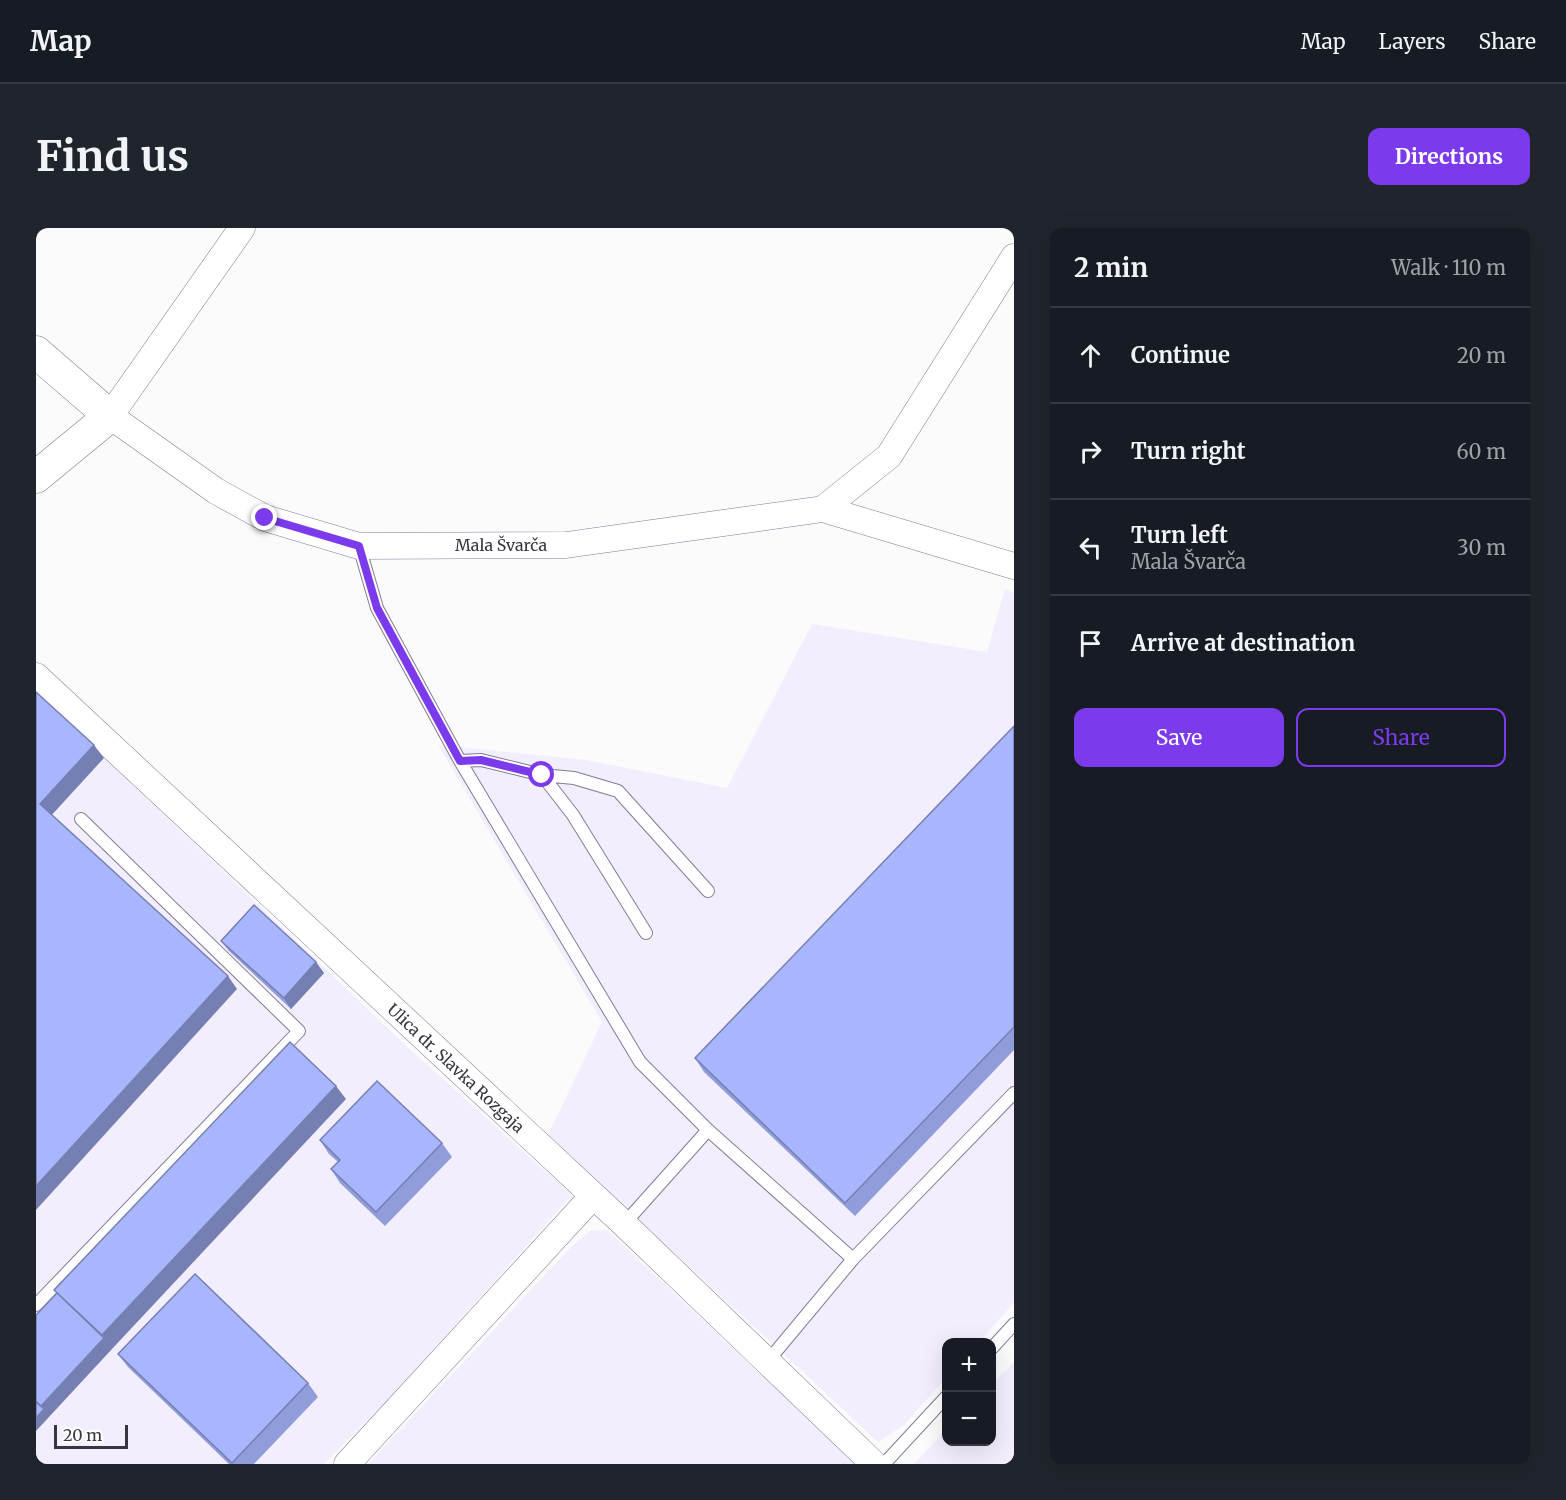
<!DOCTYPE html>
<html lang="en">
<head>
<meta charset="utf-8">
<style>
	:root { --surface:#171b24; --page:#20242c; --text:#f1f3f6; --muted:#9ea1a6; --line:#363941; --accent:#7c3aed }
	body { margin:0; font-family:Merriweather,serif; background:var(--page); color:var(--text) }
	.controls { position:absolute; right:18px; bottom:18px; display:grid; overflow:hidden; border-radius:12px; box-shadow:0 6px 24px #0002 }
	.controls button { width:54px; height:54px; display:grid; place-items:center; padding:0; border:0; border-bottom:2px solid var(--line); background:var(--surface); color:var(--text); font:30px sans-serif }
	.scale { position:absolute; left:18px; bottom:15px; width:74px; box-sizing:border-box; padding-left:6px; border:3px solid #383440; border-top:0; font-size:16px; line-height:21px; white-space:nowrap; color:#383440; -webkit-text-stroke:4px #fff; paint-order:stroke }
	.stop { position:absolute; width:18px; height:18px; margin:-14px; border:4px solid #7c3aed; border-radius:50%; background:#fff }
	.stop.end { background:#7c3aed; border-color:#fff; box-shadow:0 2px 6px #0008 }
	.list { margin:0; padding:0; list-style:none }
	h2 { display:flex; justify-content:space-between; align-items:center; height:78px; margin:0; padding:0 24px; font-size:26px }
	h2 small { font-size:20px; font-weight:400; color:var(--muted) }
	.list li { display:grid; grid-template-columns:39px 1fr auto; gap:18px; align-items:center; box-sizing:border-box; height:96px; padding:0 24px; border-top:2px solid var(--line) }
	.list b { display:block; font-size:22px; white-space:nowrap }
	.list p { margin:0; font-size:20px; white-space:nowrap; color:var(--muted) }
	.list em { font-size:20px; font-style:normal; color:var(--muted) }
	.actions { display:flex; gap:12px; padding:18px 24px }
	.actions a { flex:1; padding:14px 0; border:2px solid var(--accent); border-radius:12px; text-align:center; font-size:21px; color:var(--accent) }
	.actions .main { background:var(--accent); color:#fff }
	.icon { flex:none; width:33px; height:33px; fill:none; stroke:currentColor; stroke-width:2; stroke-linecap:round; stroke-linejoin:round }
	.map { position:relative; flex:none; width:978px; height:1236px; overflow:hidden; border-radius:12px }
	header { display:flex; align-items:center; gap:36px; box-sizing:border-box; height:84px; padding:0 30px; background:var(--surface); border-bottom:2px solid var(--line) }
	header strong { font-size:28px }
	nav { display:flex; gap:33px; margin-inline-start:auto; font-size:21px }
	.intro { display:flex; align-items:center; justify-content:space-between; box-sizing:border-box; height:144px; padding:0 36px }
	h1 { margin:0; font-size:42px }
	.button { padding:15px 27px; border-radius:12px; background:var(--accent); color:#fff; font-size:21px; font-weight:700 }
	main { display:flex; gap:36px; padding:0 36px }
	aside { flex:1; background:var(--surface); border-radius:12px; box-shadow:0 6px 24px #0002 }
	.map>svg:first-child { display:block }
	.built { fill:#f3eefe }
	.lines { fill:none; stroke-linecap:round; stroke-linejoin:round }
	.service-casing { stroke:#847a98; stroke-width:14 }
	.minor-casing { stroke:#847a98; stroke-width:27 }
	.tertiary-casing { stroke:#847a98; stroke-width:33 }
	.service { stroke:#fff; stroke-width:12 }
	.minor { stroke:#fff; stroke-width:26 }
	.tertiary { stroke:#fff; stroke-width:32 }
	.wall { fill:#909dda }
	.shaded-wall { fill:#767fb1 }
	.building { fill:#a8b6fd; stroke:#767fb1; stroke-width:1.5 }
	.route { stroke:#7c3aed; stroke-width:8 }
	.labels { text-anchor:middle; stroke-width:4.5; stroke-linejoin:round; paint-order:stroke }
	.street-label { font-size:16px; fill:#383440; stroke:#fff }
</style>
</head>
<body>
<header>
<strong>Map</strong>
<nav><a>Map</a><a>Layers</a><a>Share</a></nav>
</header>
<div class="intro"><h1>Find us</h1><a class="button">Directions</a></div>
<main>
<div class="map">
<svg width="978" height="1236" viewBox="0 0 978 1236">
	<rect width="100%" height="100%" fill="#fbfbfb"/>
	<path class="built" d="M969 361 978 365V1075L943 1114H910V1150L868 1197 842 1214 512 907 566 794 402 517 550 532 691 560 776 396 951 424Z
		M0 465 376 823 536 967 353 1170 288 1236H0Z
		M571 1002 767 1186 819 1236H332L534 1020 554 1003Z
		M978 1134V1236H878L910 1202V1214H956V1156Z"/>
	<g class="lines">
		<g class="service-casing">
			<path id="service" d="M323 318 341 380 424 533 604 834 672 902 817 1031
				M424 533 445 532 506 547 537 587 610 705
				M506 547 538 550 582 563 672 663
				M588 996 672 902
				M0 1077 263 803 45 591
				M956 1120 978 1096
				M732 1133 817 1031 978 865
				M848 1236 910 1169"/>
		</g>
		<g class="minor-casing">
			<path id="minor" d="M206 0 74 188 180 263 229 290 323 318 530 317 787 281 978 338
				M787 281 853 228 978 29
				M0 448 588 996 838 1236
				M311 1236 557 968"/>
		</g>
		<g class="tertiary-casing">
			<path id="tertiary" d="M0 124 74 188 0 249"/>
		</g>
		<use href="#service" class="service"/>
		<use href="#minor" class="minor"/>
		<use href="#tertiary" class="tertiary"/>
	</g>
	<path class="wall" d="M978 498V822L819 988 668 844 659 830Z
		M185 713 288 745 255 781 193 723Z
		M284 912 406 915 416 929 349 998 304 955 295 941 302 934 293 926Z
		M82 1126 272 1155 282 1169 218 1236H193L92 1139Z"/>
	<path class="shaded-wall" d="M58 517 68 530 13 590 4 576Z
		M280 734 288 745 255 781 248 770Z
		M192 748 201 761 0 982V958Z
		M300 858 310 871 76 1121 0 1203V1190L8 1181 5 1178 68 1110 66 1107Z"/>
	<path class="building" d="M0 464 58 517 4 576 192 748 0 958Z
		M978 498V799L809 975 659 830Z
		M218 677 280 734 248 770 185 713Z
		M254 814 300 858 66 1107 18 1062Z
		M341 853 406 915 340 984 295 941 304 932 284 912Z
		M159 1046 272 1155 196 1235 82 1126Z
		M21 1065 68 1110 5 1178 0 1173V1087Z
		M0 1174 8 1181 0 1190Z"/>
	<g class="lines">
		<path class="route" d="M229 290 323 318 341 380 424 533 445 532 506 547"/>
	</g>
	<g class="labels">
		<g class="street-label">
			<text x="465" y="323">Mala Švarča</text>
			<text transform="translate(420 840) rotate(43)" y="6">Ulica dr. Slavka Rozgaja</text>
		</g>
	</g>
</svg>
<div class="controls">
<button>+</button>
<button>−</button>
</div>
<div class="scale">20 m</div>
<div class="stop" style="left:506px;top:547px"></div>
<div class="stop end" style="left:229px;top:290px"></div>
</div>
<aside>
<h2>2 min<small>Walk · 110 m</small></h2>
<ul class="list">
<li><svg class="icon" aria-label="ahead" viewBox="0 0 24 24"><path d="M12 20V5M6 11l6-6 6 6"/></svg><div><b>Continue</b></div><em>20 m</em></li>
<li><svg class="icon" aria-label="right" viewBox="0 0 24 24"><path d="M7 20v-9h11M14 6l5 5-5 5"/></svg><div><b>Turn right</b></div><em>60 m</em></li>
<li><svg class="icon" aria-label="left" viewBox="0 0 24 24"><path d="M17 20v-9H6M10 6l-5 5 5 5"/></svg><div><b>Turn left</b><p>Mala Švarča</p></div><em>30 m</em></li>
<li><svg class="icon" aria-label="arrive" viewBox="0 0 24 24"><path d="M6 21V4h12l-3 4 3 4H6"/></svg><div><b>Arrive at destination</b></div></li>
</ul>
<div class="actions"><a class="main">Save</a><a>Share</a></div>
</aside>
</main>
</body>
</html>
